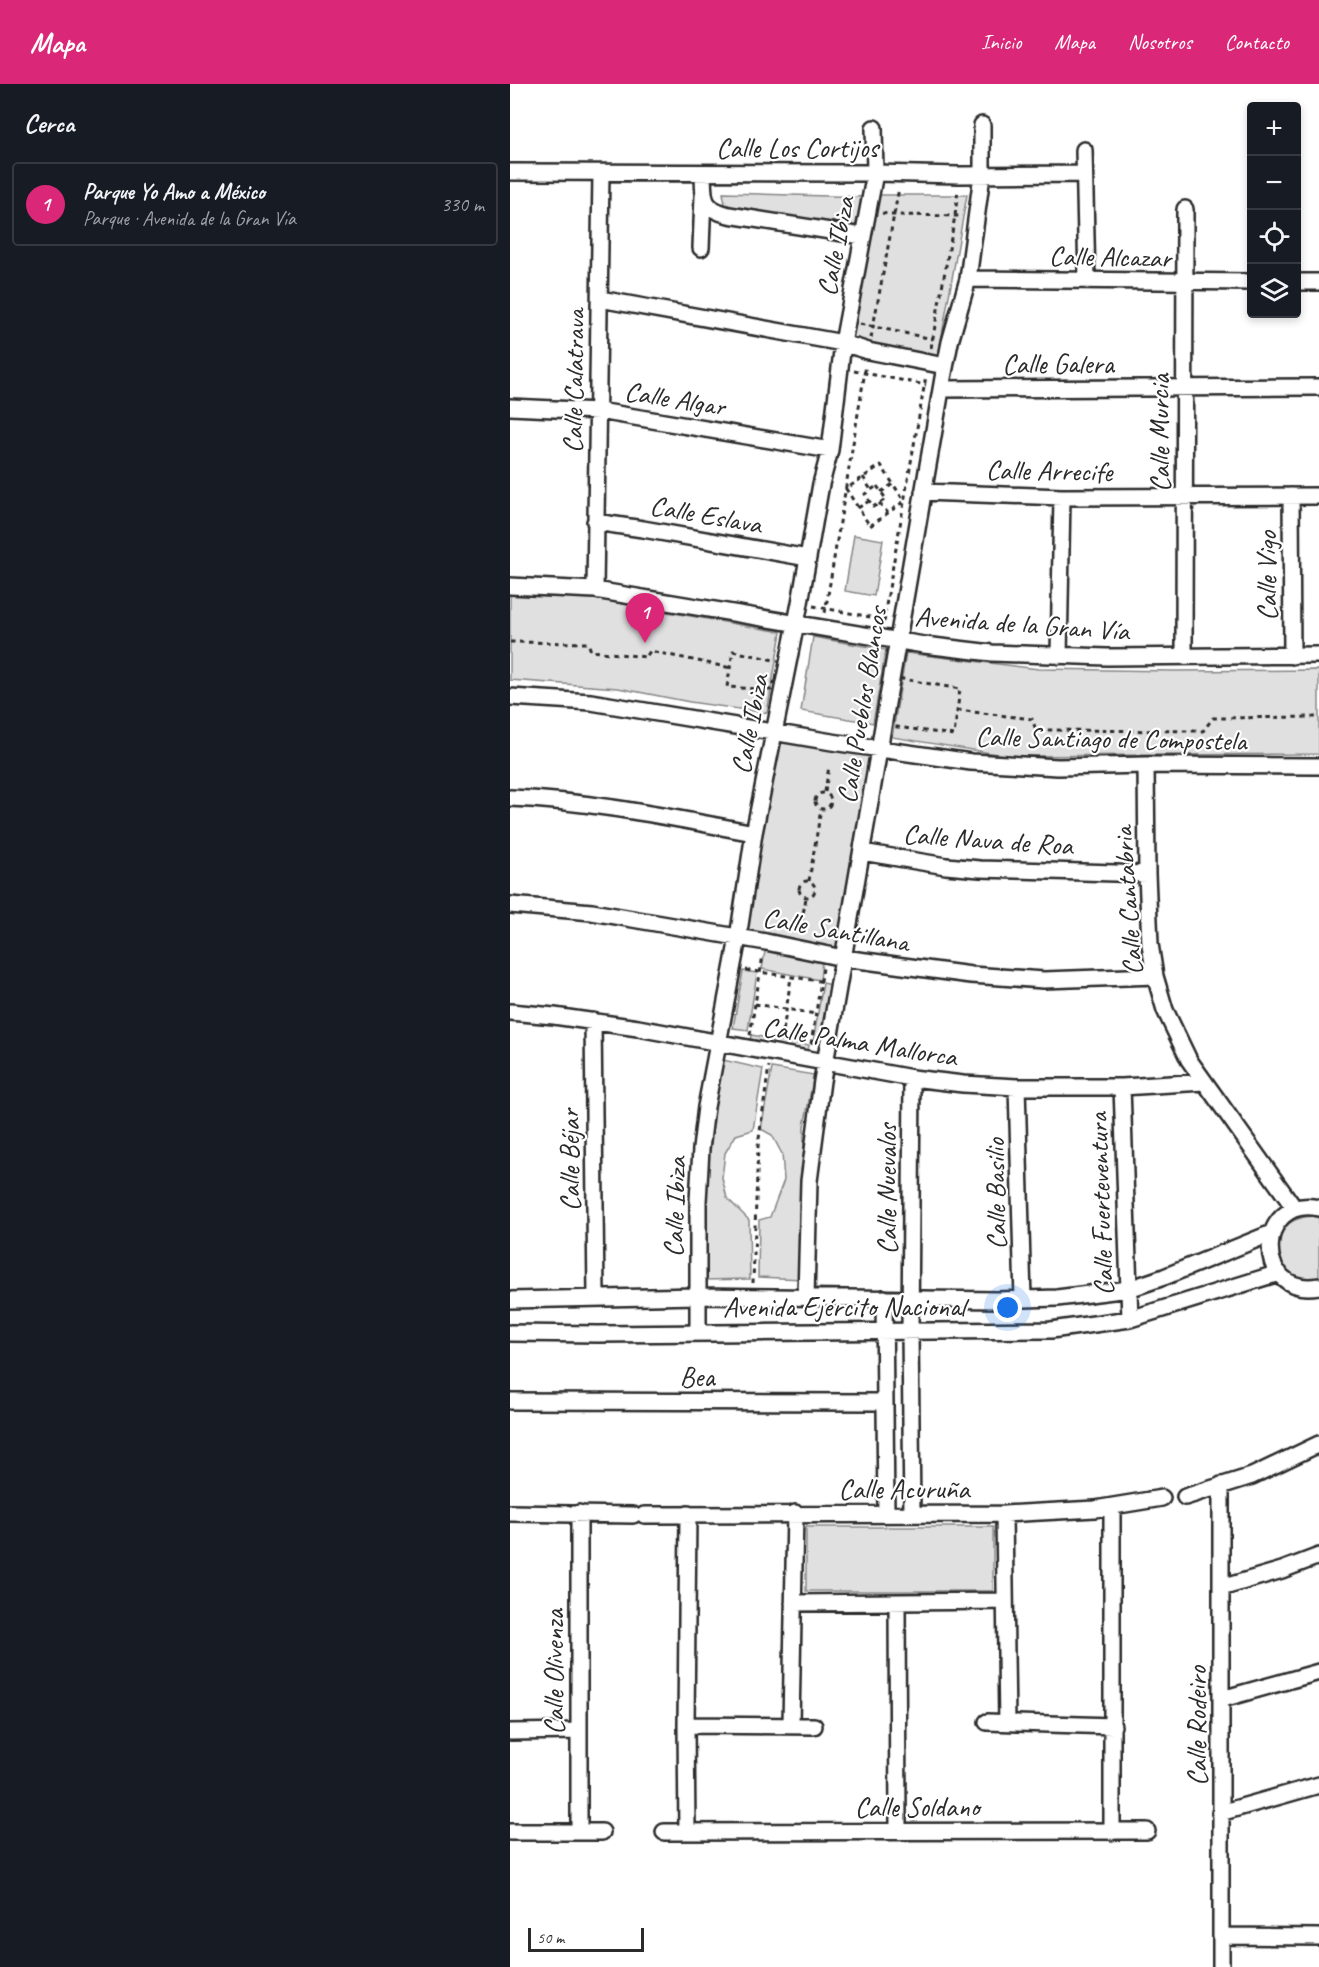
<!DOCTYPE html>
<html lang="es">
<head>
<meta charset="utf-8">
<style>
	:root { --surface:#171b24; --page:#20242c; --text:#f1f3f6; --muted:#9ea1a6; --line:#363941; --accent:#db2777 }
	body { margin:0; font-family:Caveat,sans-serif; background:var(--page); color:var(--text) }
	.controls { position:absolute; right:18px; top:18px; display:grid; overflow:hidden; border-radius:6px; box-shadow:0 3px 9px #0003 }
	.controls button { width:54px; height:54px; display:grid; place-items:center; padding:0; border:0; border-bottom:2px solid var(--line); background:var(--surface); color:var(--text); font:30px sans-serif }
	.scale { position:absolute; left:18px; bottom:15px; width:116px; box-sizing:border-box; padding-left:6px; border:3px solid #2b2b2b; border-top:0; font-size:16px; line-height:21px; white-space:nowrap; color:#2b2b2b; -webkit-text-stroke:4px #fff; paint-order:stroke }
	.you { position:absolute; left:498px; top:1224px; width:21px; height:21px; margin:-15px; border:4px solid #fff; border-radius:50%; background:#1a73e8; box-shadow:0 0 0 9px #1a73e833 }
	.badge { display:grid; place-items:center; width:39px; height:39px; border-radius:50%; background:var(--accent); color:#fff; font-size:20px; font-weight:700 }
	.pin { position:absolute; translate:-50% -50px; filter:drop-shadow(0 2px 3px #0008) }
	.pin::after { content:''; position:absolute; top:32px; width:21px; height:18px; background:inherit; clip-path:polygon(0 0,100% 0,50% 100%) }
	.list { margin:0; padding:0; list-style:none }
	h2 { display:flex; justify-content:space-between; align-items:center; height:78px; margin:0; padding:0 24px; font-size:26px }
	h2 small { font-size:20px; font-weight:400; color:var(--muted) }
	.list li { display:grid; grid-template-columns:39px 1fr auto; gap:18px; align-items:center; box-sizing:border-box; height:84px; margin:0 12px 12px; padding:0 12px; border:2px solid var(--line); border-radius:6px }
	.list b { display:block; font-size:22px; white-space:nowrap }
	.list p { margin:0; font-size:20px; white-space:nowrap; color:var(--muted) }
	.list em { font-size:20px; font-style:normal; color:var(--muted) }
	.icon { flex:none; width:33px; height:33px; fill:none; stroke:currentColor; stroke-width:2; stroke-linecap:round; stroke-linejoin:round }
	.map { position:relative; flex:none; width:809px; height:1883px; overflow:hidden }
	header { display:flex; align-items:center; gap:36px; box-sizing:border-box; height:84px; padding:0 30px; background:var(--accent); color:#fff }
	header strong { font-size:28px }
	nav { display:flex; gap:33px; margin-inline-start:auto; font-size:21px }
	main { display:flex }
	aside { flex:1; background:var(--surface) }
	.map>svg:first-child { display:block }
	.green { fill:#e0e0e0; stroke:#868686; stroke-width:1.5 }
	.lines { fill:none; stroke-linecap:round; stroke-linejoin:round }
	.minor-casing { stroke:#2b2b2b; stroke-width:20 }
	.path { stroke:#2b2b2b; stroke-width:3; stroke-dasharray:4.5 4.5; stroke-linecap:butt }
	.minor { stroke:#fff; stroke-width:15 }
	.labels { text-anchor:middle; stroke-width:4.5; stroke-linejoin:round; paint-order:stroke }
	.street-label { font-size:28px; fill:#2b2b2b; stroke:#fff }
</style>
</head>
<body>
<header>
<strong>Mapa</strong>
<nav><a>Inicio</a><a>Mapa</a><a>Nosotros</a><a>Contacto</a></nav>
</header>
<main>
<aside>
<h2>Cerca<small></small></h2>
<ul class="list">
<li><span class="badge">1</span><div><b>Parque Yo Amo a México</b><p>Parque · Avenida de la Gran Vía</p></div><em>330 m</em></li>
</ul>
</aside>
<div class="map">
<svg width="809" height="1883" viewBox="0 0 809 1883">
	<rect width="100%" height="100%" fill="#fff"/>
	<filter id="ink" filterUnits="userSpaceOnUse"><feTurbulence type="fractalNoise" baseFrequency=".0167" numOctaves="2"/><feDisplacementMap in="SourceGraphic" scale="12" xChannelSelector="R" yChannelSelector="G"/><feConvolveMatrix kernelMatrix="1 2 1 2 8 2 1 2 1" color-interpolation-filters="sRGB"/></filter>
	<g filter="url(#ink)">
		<path class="green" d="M213 109 354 113 348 147 216 125Z
			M364 111H457L428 273 336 255Z
			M344 451 373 456 364 512 335 507Z
			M0 509H28L84 515 271 548 257 629 180 618 108 604 0 596Z
			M303 553 376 566 363 639 291 627Z
			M396 569 529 585 664 587 809 586V670L499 672 382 653Z
			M269 651 361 666 328 866 236 851Z
			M255 867 312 877 310 896 252 885Z
			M233 887 247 889 238 946 223 944Z
			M313 899 331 903 321 962 303 958Z
			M241 951 299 961 296 980 239 970Z
			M213 976 253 985 243 1046 226 1051 215 1069 212 1094 217 1114 239 1136 240 1195 194 1196 196 1077Z
			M262 984 304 991 294 1042 293 1195 248 1193 249 1136 260 1133 274 1096 272 1070 262 1051 251 1045Z
			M802 1132 809 1134V1197C803 1197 796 1198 790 1196 786 1195 782 1191 778 1189 772 1183 771 1181 769 1173 762 1149 778 1134 802 1132Z
			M296 1443H483V1507H296Z"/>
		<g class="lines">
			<g class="minor-casing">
				<path id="minor" d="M574 66 577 197
					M0 88 365 89 449 91 574 90
					M193 89C194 115 191 124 219 131L352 152
					M191 164 193 112
					M458 195 742 198
					M786 198H809
					M90 215 333 259 358 267 435 282
					M431 305 809 303
					M0 323 89 327 320 366
					M413 408 552 413 809 412
					M781 412 782 572
					M85 438 133 445 298 474
					M0 502 85 506 414 561 482 569 597 573 809 571
					M85 506 91 89
					M549 572 552 413
					M674 573 675 125
					M0 613 81 618 322 658 461 678 548 683 636 681 809 682
					M636 681 637 790 640 860 645 892 655 926 679 976 785 1125
					M0 714C82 717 163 734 244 749
					M352 768 436 782 470 785 637 790
					M0 821 82 828 256 858 333 874 461 891 534 896 645 892
					M0 928 44 932 128 944 402 994 453 1000 507 1003H612L694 998
					M83 937 86 1214
					M402 994 400 1248 402 1429
					M507 1003 513 1215
					M612 1003 620 1235
					M809 1124C746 1110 742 1214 809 1202
					M296 1213 299 1097 312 997 433 294 440 258 458 195 472 91V41
					M374 1214 376 1430
					M0 1216 188 1212 487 1216 547 1214 619 1205 654 1193 762 1149
					M188 1248V1117L191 1065 196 1023 228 854 244 749 290 519 311 400 320 366 333 259 365 89 364 44
					M0 1249 88 1250 541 1246 620 1235 769 1189
					M0 1317 374 1318
					M675 1413 742 1392 809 1360
					M0 1429 123 1431
					M494 1430 497 1639
					M134 1431 494 1430 585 1425 652 1414
					M711 1504 772 1486 809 1472
					M283 1519 495 1517
					M387 1519 388 1747
					M712 1615 809 1588
					M477 1638 603 1642
					M281 1640 285 1429
					M176 1641 304 1642
					M0 1648 68 1647
					M710 1729 809 1701
					M69 1747V1429
					M0 1748H92
					M154 1748 637 1747
					M177 1748 176 1641 178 1430
					M602 1748V1423
					M711 1852 809 1853
					M711 1883V1401"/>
			</g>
			<path class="path" d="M372 129 382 131 452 132
				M350 240 423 255
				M361 254 389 104
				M421 264 445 132 448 105
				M344 287 416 301
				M353 393 361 406
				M367 402 376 415 363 423 355 410Z
				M371 408 383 400
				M393 418 360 442 336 405 371 381 394 417
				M369 419 378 429
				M348 424 359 417
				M303 522 376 536
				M315 529 356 281
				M373 539 416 292
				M0 558 78 559 81 567 136 573 140 567 221 584
				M223 567 273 578 261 606 217 603Z
				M381 593 450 605 444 651 373 641Z
				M447 626 522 635 526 646 693 647 703 634 809 633
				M315 708 319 682
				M305 717a8 8 0 1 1 16 0a8 8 0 1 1-16 0Z
				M289 805a8 8 0 1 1 16 0a8 8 0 1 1-16 0Z
				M299 797 311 725
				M290 846 296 814
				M236 886 315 898
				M245 920 306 930
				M240 951 253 871
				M272 955 281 893
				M301 960 313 884
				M243 1199 248 1062 259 982"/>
			<use href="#minor" class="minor"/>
		</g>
	</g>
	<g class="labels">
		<g class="street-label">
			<text x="287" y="73">Calle Los Cortijos</text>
			<text transform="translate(325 162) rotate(-79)" y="10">Calle Ibiza</text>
			<text transform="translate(600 172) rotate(1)" y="10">Calle Alcazar</text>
			<text x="548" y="289">Calle Galera</text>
			<text transform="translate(63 297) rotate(-89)" y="10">Calle Calatrava</text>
			<text transform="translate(165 314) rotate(9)" y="10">Calle Algar</text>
			<text transform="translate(649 349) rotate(-90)" y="10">Calle Murcia</text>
			<text transform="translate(539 386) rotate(1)" y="10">Calle Arrecife</text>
			<text transform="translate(196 430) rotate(10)" y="10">Calle Eslava</text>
			<text transform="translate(756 492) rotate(-90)" y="10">Calle Vigo</text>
			<text transform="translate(512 539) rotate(4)" y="10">Avenida de la Gran Vía</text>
			<text transform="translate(351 621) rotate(-81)" y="10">Calle Pueblos Blancos</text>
			<text transform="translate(239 640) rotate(-79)" y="10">Calle Ibiza</text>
			<text transform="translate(601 654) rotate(1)" y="10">Calle Santiago de Compostela</text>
			<text transform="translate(478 755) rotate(4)" y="10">Calle Nava de Roa</text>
			<text transform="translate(617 817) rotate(-94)" y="10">Calle Cantabria</text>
			<text transform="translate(326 845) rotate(10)" y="10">Calle Santillana</text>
			<text transform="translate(350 957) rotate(9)" y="10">Calle Palma Mallorca</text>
			<text transform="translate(59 1076) rotate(-90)" y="10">Calle Béjar</text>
			<text transform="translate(376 1105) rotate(-90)" y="10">Calle Nuevalos</text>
			<text transform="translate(485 1110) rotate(-91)" y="10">Calle Basilio</text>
			<text transform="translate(590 1120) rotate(-92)" y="10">Calle Fuerteventura</text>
			<text transform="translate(164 1123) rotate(-88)" y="10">Calle Ibiza</text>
			<text x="334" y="1232">Avenida Ejército Nacional</text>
			<text x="187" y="1302">Bea</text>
			<text x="394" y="1414">Calle Acuruña</text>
			<text transform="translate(43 1588) rotate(-90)" y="10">Calle Olivenza</text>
			<text transform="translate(686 1642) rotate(-90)" y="10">Calle Rodeiro</text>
			<text x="407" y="1732">Calle Soldano</text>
		</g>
	</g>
</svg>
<div class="controls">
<button>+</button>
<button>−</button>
<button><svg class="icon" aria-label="locate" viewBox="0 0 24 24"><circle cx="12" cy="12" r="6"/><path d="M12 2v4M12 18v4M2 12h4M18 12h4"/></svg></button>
<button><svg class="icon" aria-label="layers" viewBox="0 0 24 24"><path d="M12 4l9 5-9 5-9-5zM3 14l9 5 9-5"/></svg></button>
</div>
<div class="scale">50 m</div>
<div class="you"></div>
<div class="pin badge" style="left:135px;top:559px">1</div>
</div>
</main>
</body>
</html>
